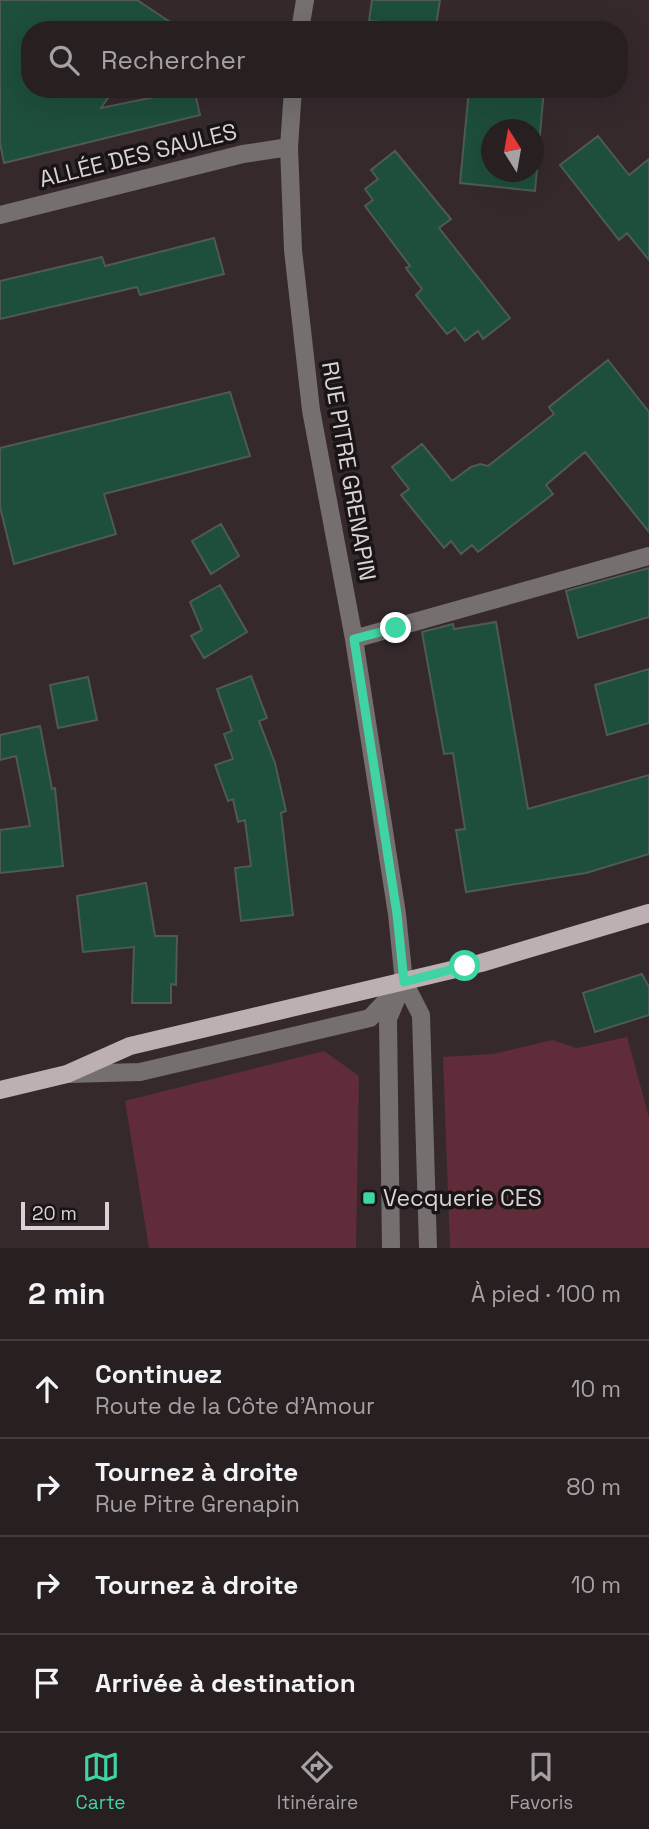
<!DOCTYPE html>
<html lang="fr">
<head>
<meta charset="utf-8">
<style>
	:root { --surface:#281f21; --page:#30272a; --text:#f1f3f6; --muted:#a5a2a5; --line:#443d3f; --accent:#3ed4a3 }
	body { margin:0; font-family:"Space Grotesk",sans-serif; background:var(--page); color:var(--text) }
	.compass { position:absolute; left:481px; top:119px; width:63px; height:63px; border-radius:50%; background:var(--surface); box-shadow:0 7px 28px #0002; rotate:349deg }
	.scale { position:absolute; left:21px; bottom:18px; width:88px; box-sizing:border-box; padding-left:7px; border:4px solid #dad2d4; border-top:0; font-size:19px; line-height:24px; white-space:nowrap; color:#dad2d4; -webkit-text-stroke:5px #191415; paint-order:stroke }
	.stop { position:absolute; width:21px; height:21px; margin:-16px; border:5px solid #3ed4a3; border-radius:50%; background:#fff }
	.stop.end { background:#3ed4a3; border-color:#fff; box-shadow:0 2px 7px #0008 }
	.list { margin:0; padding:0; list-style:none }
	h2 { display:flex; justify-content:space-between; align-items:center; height:91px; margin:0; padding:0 28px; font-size:30px }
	h2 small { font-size:23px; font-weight:400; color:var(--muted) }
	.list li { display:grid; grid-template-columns:46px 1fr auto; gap:21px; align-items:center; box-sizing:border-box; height:98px; padding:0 28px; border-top:2px solid var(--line) }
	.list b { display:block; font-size:26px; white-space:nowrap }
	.list p { margin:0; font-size:23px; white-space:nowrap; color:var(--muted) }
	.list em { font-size:23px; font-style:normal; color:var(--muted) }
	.icon { flex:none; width:38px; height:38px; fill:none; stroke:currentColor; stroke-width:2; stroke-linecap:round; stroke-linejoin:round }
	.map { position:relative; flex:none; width:649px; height:1248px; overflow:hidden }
	.search { position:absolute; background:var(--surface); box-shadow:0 7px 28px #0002; left:21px; right:21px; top:21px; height:77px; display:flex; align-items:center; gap:18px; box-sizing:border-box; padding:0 24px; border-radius:28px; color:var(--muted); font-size:26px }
	.sheet { height:483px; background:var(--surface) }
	nav { display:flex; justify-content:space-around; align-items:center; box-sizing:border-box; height:98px; border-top:2px solid var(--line); background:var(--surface); font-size:19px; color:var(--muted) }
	nav a { display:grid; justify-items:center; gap:4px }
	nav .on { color:var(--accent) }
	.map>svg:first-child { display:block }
	.green { fill:#602c39 }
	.building { fill:#1e4e3c; stroke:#4e5a55; stroke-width:2; fill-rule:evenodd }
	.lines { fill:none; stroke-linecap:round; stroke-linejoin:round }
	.minor { stroke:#756f70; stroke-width:18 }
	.major { stroke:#bdb0b3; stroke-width:18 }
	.route { stroke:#3ed4a3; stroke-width:9 }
	.poi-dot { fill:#3ed4a3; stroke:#191415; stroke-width:2.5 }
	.labels { text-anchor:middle; stroke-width:7; stroke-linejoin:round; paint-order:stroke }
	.street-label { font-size:23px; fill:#dad2d4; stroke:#191415 }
	.poi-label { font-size:23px; fill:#dad2d4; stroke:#191415; text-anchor:start }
</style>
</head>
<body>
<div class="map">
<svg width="649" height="1248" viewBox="0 0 649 1248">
	<rect width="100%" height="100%" fill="#35292c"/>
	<path class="green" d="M627 1037 649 1117V1248H450L443 1057 493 1054 552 1040 577 1048Z
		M324 1051 359 1076 356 1248H149L125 1101Z"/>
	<path class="building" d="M0 0H137L182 30H30V89H114L101 108 194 89 200 115 4 163 0 143Z
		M372 0H440L436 26 369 21Z
		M469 89H544L535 191 460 183ZM492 130H534V172H492Z
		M598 136 629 175 649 159V260L627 233 619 240 560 165Z
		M395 151 451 219 439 228 510 318 483 339 478 331 465 341 455 328 447 334 416 295 422 289 406 268 410 266 365 206 373 200 365 189 378 179 371 170Z
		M214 238 224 274 140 295 137 287 0 319V281L102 257 105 266Z
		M608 360 649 412V532L585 452 546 485 553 494 478 552 472 545 461 554 451 541 444 548 401 495 409 489 392 467 422 444 452 481 471 467 480 464 488 466 554 414 549 407Z
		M230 392 250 456 104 494 116 534 14 564 0 507V448Z
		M221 524 239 556 211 574 192 541Z
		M649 568V617L578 638 566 591Z
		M220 585 247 632 204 658 191 636 202 630 190 602Z
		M496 622 528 809 649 775V854L586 873 466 892 456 830 465 829 453 753 444 754 422 632 453 624 454 629Z
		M649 669V723L607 735 595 685Z
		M251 676 267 718 259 721 275 763 286 811 281 813 293 915 241 921 235 868 251 866 245 820 238 822 233 799 228 801 215 765 233 759 224 734 232 731 217 689Z
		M88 677 97 720 58 728 50 685Z
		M40 726 52 789 55 788 63 866 0 873V830L30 826 16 756 0 760V735Z
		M146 883 155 936H177L176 985 171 984V1003H132L134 947 83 952 77 896Z
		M642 974 649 987V1015L595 1032 583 993Z"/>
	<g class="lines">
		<path class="minor" d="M300 30 305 0
			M293 89 289 147 293 250 311 410 354 639 397 914 404 982 421 1015 428 1248
			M0 215 243 154 289 147
			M354 639 649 556
			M68 1074 140 1072 370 1018 404 982
			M391 1248 388 1019 398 995"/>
		<path class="major" d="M0 1090 67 1074 130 1046 481 963 649 913"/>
	</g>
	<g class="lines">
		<path class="route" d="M396 628 354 639 397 914 404 982 465 966"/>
	</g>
	<rect class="poi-dot" x="362" y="1191" width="14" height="14" rx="3.5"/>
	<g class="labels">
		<g class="street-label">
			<text transform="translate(138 155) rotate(-14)" y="8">ALLÉE DES SAULES</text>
			<text transform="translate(349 471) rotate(80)" y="8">RUE PITRE GRENAPIN</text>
		</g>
		<g class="poi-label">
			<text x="383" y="1206">Vecquerie CES</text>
		</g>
	</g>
</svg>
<svg class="compass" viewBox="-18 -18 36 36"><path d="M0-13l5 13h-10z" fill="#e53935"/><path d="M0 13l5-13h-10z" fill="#a5a2a5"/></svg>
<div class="scale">20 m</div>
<div class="stop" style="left:465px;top:966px"></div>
<div class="stop end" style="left:396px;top:628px"></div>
<div class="search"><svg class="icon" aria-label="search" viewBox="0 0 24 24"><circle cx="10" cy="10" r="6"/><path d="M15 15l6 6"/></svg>Rechercher</div>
</div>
<section class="sheet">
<h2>2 min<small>À pied · 100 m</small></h2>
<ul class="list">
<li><svg class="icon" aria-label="ahead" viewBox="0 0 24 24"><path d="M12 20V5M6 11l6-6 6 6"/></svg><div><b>Continuez</b><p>Route de la Côte d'Amour</p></div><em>10 m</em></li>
<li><svg class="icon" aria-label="right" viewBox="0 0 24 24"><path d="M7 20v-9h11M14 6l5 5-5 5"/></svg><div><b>Tournez à droite</b><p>Rue Pitre Grenapin</p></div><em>80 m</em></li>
<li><svg class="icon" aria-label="right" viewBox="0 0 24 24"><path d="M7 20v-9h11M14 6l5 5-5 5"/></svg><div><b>Tournez à droite</b></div><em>10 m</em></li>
<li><svg class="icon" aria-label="arrive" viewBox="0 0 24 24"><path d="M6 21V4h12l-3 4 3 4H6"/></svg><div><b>Arrivée à destination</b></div></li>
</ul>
</section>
<nav>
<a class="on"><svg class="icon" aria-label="map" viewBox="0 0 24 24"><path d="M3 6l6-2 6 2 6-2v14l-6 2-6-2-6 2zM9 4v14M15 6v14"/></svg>Carte</a>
<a><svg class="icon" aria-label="directions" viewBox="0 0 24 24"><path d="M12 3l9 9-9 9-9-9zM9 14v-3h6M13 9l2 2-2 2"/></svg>Itinéraire</a>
<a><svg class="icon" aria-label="saved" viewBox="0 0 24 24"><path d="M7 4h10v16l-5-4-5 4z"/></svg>Favoris</a>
</nav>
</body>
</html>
